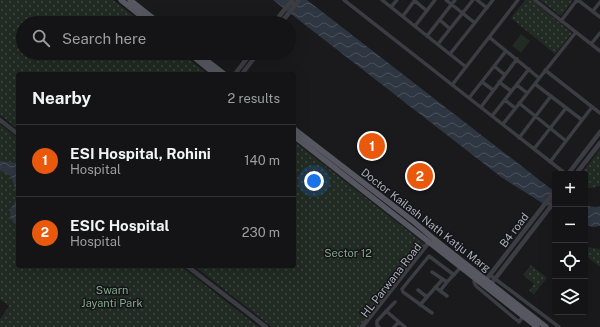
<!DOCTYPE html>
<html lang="en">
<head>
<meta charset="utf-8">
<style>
	:root { --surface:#141315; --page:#212022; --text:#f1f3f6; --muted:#9d9ea0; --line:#333234; --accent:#ea580c }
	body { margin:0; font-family:"Public Sans",sans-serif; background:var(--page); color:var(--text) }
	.controls { position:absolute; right:12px; bottom:12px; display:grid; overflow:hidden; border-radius:4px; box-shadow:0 4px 16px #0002 }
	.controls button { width:36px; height:36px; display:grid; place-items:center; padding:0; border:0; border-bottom:1px solid var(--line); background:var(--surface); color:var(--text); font:20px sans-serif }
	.you { position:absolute; left:314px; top:181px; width:14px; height:14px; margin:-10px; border:3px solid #fff; border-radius:50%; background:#1a73e8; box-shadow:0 0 0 6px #1a73e833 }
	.badge { display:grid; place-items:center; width:26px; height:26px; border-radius:50%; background:var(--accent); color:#fff; font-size:13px; font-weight:700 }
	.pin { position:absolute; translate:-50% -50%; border:2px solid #fff; box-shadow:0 1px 4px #0006 }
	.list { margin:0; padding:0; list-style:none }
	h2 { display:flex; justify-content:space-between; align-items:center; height:52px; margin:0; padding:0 16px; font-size:17px }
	h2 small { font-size:13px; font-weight:400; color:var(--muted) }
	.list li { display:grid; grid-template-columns:26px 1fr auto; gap:12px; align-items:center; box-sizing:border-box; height:72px; padding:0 16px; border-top:1px solid var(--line) }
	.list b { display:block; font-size:15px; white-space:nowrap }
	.list p { margin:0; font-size:13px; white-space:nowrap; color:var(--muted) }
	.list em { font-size:13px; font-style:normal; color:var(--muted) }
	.icon { flex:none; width:22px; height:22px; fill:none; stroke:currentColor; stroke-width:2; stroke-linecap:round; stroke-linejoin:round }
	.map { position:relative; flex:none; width:600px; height:327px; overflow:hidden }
	.search { position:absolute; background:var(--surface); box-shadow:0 4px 16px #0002; left:16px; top:16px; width:280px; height:44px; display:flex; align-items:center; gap:10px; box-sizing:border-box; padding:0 14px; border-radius:22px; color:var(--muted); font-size:15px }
	.panel { position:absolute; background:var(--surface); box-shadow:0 4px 16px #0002; left:16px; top:72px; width:280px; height:196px; border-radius:4px }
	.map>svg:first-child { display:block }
	.grass { fill:url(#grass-dots) }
	.garden { fill:#212a23 }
	.water { fill:url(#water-waves) }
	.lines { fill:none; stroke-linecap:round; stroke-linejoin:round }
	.minor { stroke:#3c3c43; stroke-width:3.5 }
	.tertiary { stroke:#3c3c43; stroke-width:4.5 }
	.primary { stroke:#565760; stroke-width:5.5 }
	.labels { text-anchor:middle; stroke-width:3; stroke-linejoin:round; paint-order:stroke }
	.street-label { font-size:11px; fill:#abaebc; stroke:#151417 }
	.park-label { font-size:11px; fill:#82a78a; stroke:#151417 }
</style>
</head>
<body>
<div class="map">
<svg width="600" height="327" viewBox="0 0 600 327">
	<defs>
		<pattern id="grass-dots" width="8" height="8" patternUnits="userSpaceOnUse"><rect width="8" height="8" fill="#212a23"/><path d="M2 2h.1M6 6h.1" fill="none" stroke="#3f4641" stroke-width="1.8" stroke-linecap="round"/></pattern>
		<pattern id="water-waves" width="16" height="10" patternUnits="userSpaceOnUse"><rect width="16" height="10" fill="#2e3641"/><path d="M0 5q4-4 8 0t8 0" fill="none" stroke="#4a515a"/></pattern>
	</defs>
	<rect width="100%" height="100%" fill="#1a191c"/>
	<path class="grass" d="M0 0H113L143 23H23V53H181L208 74H18V129L0 115Z
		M525 0H532L572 33 555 54 511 18Z
		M540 0H573L561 16Z
		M0 124 18 138V266H181L259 327H0V319L9 306 0 299Z
		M294 141 425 244 359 327H272L194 266H294Z
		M600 149V186L593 188H585V174H581Z
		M588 247 600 249V267L585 255V252Z
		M531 265 547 278 534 294 529 291 534 284 523 275Z"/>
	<path class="garden" d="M521 34 530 41 521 53 512 46Z"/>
	<path class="water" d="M273 0H307L555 192V211L501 177Z
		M0 161 18 163V226C6 218 10 208 17 198V195L11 176 0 170Z
		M585 206 597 207 600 206V226L593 227 585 225Z"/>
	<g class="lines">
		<path class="minor" d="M344 0 566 174
			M382 0 466 67
			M446 0 475 23
			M477 0 487 8
			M535 0 600 51
			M578 0 600 17
			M415 1 427 11
			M391 7 397 0
			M593 11 600 2
			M403 16 415 0
			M440 20 450 29
			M561 21 577 0
			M415 26 435 0
			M427 36 455 0
			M489 37 539 78
			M438 44 473 0
			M591 44 600 33
			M450 54 493 0
			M494 66 505 75
			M545 70 600 113
			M482 82 493 90
			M499 82 511 91
			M535 84 582 120
			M452 85 518 0
			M517 85 527 93
			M469 98 506 51
			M505 100 515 108
			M519 103 566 141
			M481 107 517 59
			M492 116 529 69
			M503 124 576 32
			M519 138 551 96
			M534 149 566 108
			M550 162 592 107
			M432 272 447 282 461 267
			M490 275 559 327
			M475 278 474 282 476 286 519 322 523 316
			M435 287 447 296
			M418 290 427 297
			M440 291 447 282
			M420 305 442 280
			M386 311 405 327
			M432 313 403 292 402 289 429 256 454 275
			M379 327 377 325V321L395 302
			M394 327 399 322"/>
		<path class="tertiary" d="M274 23 292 0
			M281 23 299 0
			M235 74 251 53
			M242 74 258 53
			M0 120 18 134
			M568 174 600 132
			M576 174 600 143
			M187 266 266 327
			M486 280 555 191
			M491 284 555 201
			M362 327 429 242"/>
		<path class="primary" d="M121 0 150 23
			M130 0 159 23
			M189 53 215 74
			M197 53 224 74
			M294 129 413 221 434 239 546 327
			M294 136 537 327"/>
	</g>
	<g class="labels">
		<g class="street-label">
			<text transform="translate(426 220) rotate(38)" y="4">Doctor Kailash Nath Katju Marg</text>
			<text transform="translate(514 230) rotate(-53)" y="4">B4 road</text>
			<text transform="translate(391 280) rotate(-52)" y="4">HL Parwana Road</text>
		</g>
		<g class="park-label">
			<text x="348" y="257">Sector 12</text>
			<text x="112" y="294">Swarn<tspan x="112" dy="13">Jayanti Park</tspan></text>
		</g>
	</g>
</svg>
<div class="controls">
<button>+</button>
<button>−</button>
<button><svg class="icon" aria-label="locate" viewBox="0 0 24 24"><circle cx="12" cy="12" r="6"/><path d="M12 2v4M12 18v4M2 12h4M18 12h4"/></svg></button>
<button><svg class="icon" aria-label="layers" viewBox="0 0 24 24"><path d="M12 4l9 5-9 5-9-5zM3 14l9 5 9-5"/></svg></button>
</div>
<div class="you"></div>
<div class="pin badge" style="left:372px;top:146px">1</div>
<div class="pin badge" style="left:420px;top:176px">2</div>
<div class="search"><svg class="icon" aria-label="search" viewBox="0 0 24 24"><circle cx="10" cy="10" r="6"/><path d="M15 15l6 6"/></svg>Search here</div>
<section class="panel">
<h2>Nearby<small>2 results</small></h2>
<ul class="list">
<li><span class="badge">1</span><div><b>ESI Hospital, Rohini</b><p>Hospital</p></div><em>140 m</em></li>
<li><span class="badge">2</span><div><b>ESIC Hospital</b><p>Hospital</p></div><em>230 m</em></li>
</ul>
</section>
</div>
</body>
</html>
